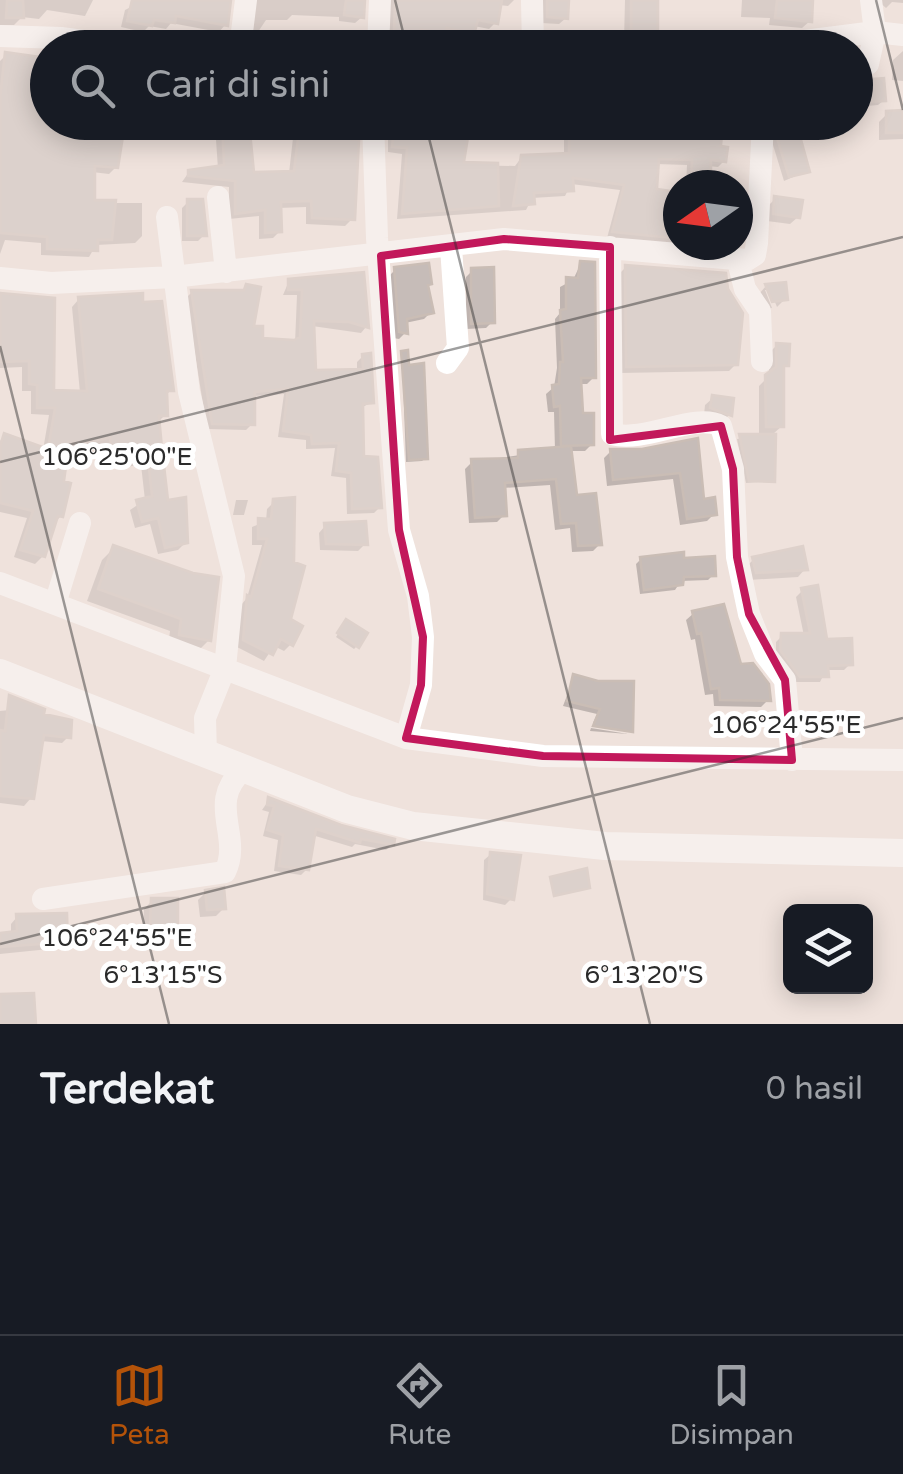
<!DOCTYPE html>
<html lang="id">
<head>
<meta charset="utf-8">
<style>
	:root { --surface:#171b24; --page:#20242c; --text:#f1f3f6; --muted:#9ea1a6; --line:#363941; --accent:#b45309 }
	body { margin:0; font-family:"Varela Round",sans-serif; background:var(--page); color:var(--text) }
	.controls { position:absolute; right:30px; bottom:30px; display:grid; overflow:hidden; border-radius:15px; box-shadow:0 5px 25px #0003 }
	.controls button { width:90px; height:90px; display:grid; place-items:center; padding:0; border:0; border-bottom:2px solid var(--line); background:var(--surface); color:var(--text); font:50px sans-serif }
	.compass { position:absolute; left:663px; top:170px; width:90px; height:90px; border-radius:50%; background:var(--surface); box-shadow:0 5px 25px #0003; rotate:256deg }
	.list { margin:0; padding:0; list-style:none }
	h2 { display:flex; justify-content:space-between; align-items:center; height:130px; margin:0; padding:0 40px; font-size:42px }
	h2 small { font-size:32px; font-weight:400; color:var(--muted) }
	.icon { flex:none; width:55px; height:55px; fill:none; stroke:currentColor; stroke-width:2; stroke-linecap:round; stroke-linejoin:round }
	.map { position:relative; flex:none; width:903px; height:1024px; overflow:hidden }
	.search { position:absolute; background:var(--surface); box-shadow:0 5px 25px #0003; left:30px; right:30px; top:30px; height:110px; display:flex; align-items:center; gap:25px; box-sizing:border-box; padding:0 35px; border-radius:55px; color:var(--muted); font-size:38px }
	.sheet { height:310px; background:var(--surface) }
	nav { display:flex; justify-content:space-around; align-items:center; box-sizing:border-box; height:140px; border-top:2px solid var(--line); background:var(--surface); font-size:28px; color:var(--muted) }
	nav a { display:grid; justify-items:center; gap:5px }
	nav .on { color:var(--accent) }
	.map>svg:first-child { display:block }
	.shadow { fill:#0003; fill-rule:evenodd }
	.building { fill:#c6bcb8; stroke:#cabdb5; stroke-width:2.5 }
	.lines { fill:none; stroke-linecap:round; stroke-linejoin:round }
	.minor { stroke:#fff; stroke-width:22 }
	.tertiary { stroke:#fff; stroke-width:28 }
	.marked { fill:none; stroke:#c2185b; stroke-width:8; stroke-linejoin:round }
	.ticks { fill:none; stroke:#2b2b2b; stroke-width:2.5; stroke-opacity:0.45 }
	.ticks-label { font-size:25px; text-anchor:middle; fill:#2b2b2b; stroke:#fff; stroke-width:10; stroke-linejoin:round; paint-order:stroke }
</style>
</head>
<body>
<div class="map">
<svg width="903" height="1024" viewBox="0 0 903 1024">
	<rect width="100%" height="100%" fill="#efe2dc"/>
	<path class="shadow" d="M0 0H93L85 16 47 10 39 19 22 17 14 25H0Z
		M145 0H230L225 25 219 32 171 23 166 29 149 26 143 32 121 27 125 10Z
		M253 0H364L362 17 355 23 339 21V17L292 15 287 20H266L258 32 252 31Z
		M387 0H514L508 6 499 5 496 22 489 29 474 26 465 41 442 34 437 40 389 38Z
		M539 0H567L566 18 559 24 541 23Z
		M625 0H656L655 33 647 41 624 40Z
		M742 0H811L810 21 802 28 769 25 770 18 741 17Z
		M877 0H903V3L892 2 886 8Z
		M903 51V81L892 80 893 60Z
		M6 55 48 122H356L352 219 345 226 306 224V207L279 208 280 231 273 238 259 239V216L229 219V187L182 182 189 172 218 169 216 140 121 128 116 167 109 174 92 172V203H142V236L135 243 96 245 89 257 41 255V243L5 240 0 254V61ZM251 129 293 138 289 173 252 172Z
		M882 81 884 100 878 105 856 107V83Z
		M903 113V139L879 140V122L887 114Z
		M388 122H536L530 130 467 132 461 165 515 166 522 157 564 156V122H583V135L620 140V122H722L719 148 724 161 718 167 708 166V185H686L687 165 656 164 654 191 678 195V244L607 238 620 190 571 184 565 196 532 198 526 210 397 219 402 154 388 152Z
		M772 122H834L829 135 796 132 807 171 784 181 773 145Z
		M775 199 798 217 790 224 767 221V207Z
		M188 202 204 235 198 241H182V208Z
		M581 263 594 377 587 384H578L580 415 592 444 585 451H569L575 498 600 544 593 551 572 552 570 528 555 530 550 485 503 488 504 515 497 522 469 523 465 469 472 462 555 450 554 412H548L546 394 554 387 557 368 555 319 560 313V287L573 280Z
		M626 267 736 364 729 371 620 373 619 274Z
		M395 270 430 284 426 288 431 312 424 319 405 323V333L399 339 393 338 389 276Z
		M472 271 492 322 486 328 466 329V277Z
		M289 281 366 327 361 333 312 326 314 373 357 371V362L363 356 372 402 361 408V458L380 507 374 513 347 514 346 478 331 476 335 448 306 449V440L278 437 284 394 252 396V424L246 430 207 429 186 298 192 292H241L246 287 251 329 260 340 295 343 297 295H283Z
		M766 286 785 299 777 307 770 290H765L772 308 764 309 759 294Z
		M0 293 53 300 51 393H80L72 307 79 299 171 390 164 397 165 415 157 423 166 503 186 542 178 550 158 554 150 524 135 528 130 510 145 500 141 465 106 469 103 444 65 450 61 516 52 525 43 556 35 564 14 557 27 518 0 512V441L5 436 43 450 49 415 31 414V391H22V367L0 368Z
		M777 345 786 365 782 370V426L773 434 772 481 746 483 737 439 759 436V386L769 376V353Z
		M402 353 425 458 422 461 406 462Z
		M713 398 729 415 722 422 704 415 705 405Z
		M696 441 702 501 714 514 707 521 680 525 673 479 607 486 604 458 611 451 642 452Z
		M236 500H248L244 515H233Z
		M274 502 291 644 284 651 274 646 264 661 237 647 241 605 247 598 262 545H252V527L266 521 267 509Z
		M325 526 365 544 358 551 320 550 319 533Z
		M114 548 209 640 197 652 168 647 170 631 87 601 102 560Z
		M641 559 682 561 713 575 708 580 681 581 675 590 640 594 636 564Z
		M754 559 805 569 798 577 748 580 746 567Z
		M802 591 824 641 850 664 844 670H826L820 682H794L776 656V642L782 636H804L796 597Z
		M694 613 768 700 761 707 714 706 713 694 705 695 695 639 691 640 686 620Z
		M344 625 357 646 354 649 336 637Z
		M574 677 598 683H632L631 731 593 723 597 714 563 706Z
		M19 709 42 716 68 737 62 743 41 741 0 749V711Z
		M591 728 628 734 590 731Z
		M0 772 31 798 24 806 0 803Z
		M269 800 392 844 386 850 355 844 352 847 312 835 307 869 301 875 274 871 278 840 263 836 269 812 262 810Z
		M491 854 511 899 505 905 483 900 484 860Z
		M206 892 224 908 216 916 200 917 198 900Z
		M152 901 175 926 167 934H143L144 909Z
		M17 917 65 941 59 948 0 954V935L11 934V924Z"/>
	<path class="building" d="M7 0H23L24 18H6Z
		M132 0H231L228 26 176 16 175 23 154 20 152 26 127 21Z
		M346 0H365L364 18 344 15Z
		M395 0H502L498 24 478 20 474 35 447 28 446 34 421 30 420 36 394 32Z
		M547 0H569L568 19 547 17Z
		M631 0H658V34L631 33Z
		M777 0H813L812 22 775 18Z
		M5 52 48 58V122H69L68 130 123 136 118 168 95 166V200H116L112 240H98V251L47 249V237L0 233V97Z
		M884 78 886 101 862 102 860 80Z
		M903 110V133H886V111Z
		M222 122H249L254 172 294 171 300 122H319L318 134 359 140 355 220 312 218 311 201 281 202 282 232 265 233V210L235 214V181L188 176V170L224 165Z
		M569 122H586V132L625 138V122H723L721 146 728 147 726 162 711 160V185H691L692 160 659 159 657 189 671 191 663 229 674 231 672 238 612 232 624 185 573 178 574 191 534 193 535 204 513 206 521 155 569 153Z
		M778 122H820V135L800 136 810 172 789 177 777 138Z
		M394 127 469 131 464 162 498 163 499 206 402 214 407 148 392 147Z
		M774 196 803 200 800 218 773 214Z
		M187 199H203L207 236H187Z
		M580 261 595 262 596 378H581L583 413H594V445L561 446 560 406 554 407 552 385 559 384 560 362H563L560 310 566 309V277L578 278Z
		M429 263 432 284 428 285 434 313 407 319 408 334 399 332 394 267Z
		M625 265 726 273 728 289 743 313 738 365 626 367Z
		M494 267 495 323 471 324V268Z
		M364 272 369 328 349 322 314 321 316 370 363 369 362 354 371 353 374 403 363 404 364 456 378 457 382 508 352 509 351 473 336 471 339 443 312 444 311 435 283 431 288 389 255 392V425L212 424 191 290H244L246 284 261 287 254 326H263V338L294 340 300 337 302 290H288V279Z
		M786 282 788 300 772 302 765 284Z
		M0 293 55 298 54 390 87 391 78 297 143 293V302L162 301 174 391H167L168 416H159L162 448 168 500 186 497 188 543 165 548 158 518 142 522 136 500 152 496 148 459 113 462 110 438 69 444 64 481 71 483 63 517 58 516 45 557 20 550 33 511 0 503V446L4 433 48 449 55 408H37V385L29 384V361L0 362Z
		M776 343 790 344 789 366H784V427H766L765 375 776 367Z
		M408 350 409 365 424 363 428 459 409 460 401 351Z
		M712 395 734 398 732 416 710 408Z
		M739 434H776L775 482 749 481Z
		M698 438 704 499 715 497 717 515 687 519 680 473 613 480 610 449H642Z
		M571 446 577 495 596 493 602 545 578 546 576 523 561 524 556 479 505 483 507 516 475 518 471 459 518 458V450Z
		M295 497 294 562 305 566 291 619 303 626 293 646 281 639 273 655 243 640 247 595 251 597 267 539H258V518L271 519 273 499Z
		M366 521 368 545 326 544 324 523Z
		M113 545 193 573 219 577 211 641 179 635 181 619 98 589Z
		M803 546 808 570 756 573 752 557Z
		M684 552V558L715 556 716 576 684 577 683 585 644 590 640 557Z
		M818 585 827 639 852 638 853 665 828 666 829 677H800L780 650 781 633H810L801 588Z
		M724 604 741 664 753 663 769 684 771 701 720 700 719 688 711 689 701 633 697 634 692 611Z
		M346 619 368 633 359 648 337 633Z
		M573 674 598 681H634L633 732 593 726 600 709 567 701Z
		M9 695 45 709 44 714 72 720 71 738 44 735 34 799 0 796V730L5 731Z
		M268 797 341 825 395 839 394 845 361 839 360 843 316 829 309 870 279 866 283 835 267 830 274 806 267 805Z
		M490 852 521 855 514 900 487 894Z
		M587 868 590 888 554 896 550 877Z
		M224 887 226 909 207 910 205 890Z
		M151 898H178V927H150Z
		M67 913 68 942 0 947V933L17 931 16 914Z
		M34 993 36 1024H0V994Z"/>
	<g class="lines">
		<path class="minor" d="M532 0 533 48
			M0 36 61 38 133 48
			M240 48 246 0
			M270 48H356
			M378 48 380 0
			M749 48 875 32 903 35
			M868 64 875 32 871 0
			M373 122 377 238 399 530 418 596 423 637 421 685 406 738
			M218 197 226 272
			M167 217 189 392 234 576 225 668 205 718 206 755
			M610 247 612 434C646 443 694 412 721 426L733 469 737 557 749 614 765 654 785 680 792 760
			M738 261 745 289 760 311 762 361
			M0 278 51 283 173 277 504 239 747 260 755 255 757 243 763 122
			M447 363 458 348 451 247
			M0 583 406 738 543 756 903 760
			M55 604 80 523
			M43 899 225 872C243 835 205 803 244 769"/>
		<path class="tertiary" d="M0 673 347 809 413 826 605 846 903 853"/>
	</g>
	<path d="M0 0H903V1024H0ZM504 239 610 247V440L721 426 733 469 737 557 749 614 785 680 792 760 543 756 406 738 421 685 423 637 399 530 381 256Z" fill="#efe2dc" fill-opacity=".55" fill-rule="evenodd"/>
	<path class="marked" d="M504 239 610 247V440L721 426 733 469 737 557 749 614 785 680 792 760 543 756 406 738 421 685 423 637 399 530 381 256Z"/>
	<path class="ticks" d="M395 0 407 48M876 0 903 110M425 122 650 1024M0 346 169 1024M0 462 903 237M0 944 903 718"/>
	<g class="ticks-label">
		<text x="117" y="465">106°25'00"E</text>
		<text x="786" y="733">106°24'55"E</text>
		<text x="117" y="946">106°24'55"E</text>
		<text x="163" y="983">6°13'15"S</text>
		<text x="644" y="983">6°13'20"S</text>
	</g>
</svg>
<div class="controls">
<button><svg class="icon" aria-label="layers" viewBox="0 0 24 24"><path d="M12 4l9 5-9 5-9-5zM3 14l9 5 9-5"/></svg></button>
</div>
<svg class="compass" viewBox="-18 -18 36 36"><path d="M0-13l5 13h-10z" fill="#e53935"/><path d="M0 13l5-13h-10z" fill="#9ea1a6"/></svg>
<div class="search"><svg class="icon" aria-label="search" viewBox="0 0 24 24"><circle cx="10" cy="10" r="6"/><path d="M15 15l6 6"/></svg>Cari di sini</div>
</div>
<section class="sheet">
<h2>Terdekat<small>0 hasil</small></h2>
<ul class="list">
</ul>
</section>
<nav>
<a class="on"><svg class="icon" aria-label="map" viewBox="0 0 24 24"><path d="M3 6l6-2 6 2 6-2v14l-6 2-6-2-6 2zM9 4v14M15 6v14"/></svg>Peta</a>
<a><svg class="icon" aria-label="directions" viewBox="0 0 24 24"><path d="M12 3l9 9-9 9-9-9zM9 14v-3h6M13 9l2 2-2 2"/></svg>Rute</a>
<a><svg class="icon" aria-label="saved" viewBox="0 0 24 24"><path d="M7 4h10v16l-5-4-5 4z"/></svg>Disimpan</a>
</nav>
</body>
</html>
